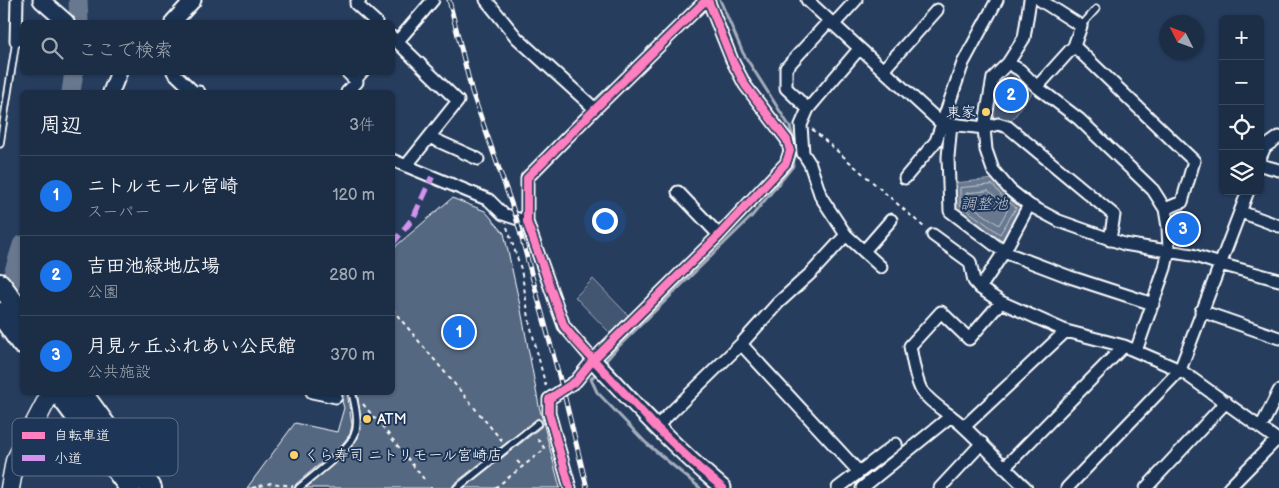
<!DOCTYPE html>
<html lang="ja">
<head>
<meta charset="utf-8">
<style>
	:root { --surface:#1c2e46; --page:#293a51; --text:#f1f3f6; --muted:#a0a8b3; --line:#3a4a5f; --accent:#1a73e8 }
	body { margin:0; font-family:"Balsamiq Sans","Klee One",sans-serif; background:var(--page); color:var(--text) }
	.controls { position:absolute; right:15px; top:15px; display:grid; overflow:hidden; border-radius:8px; box-shadow:0 1px 4px #0004 }
	.controls button { width:45px; height:45px; display:grid; place-items:center; padding:0; border:0; border-bottom:1px solid var(--line); background:var(--surface); color:var(--text); font:25px sans-serif }
	.compass { position:absolute; left:1159px; top:15px; width:45px; height:45px; border-radius:50%; background:var(--surface); box-shadow:0 1px 4px #0004; rotate:312deg }
	.you { position:absolute; left:604px; top:220px; width:18px; height:18px; margin:-12px; border:4px solid #fff; border-radius:50%; background:#1a73e8; box-shadow:0 0 0 8px #1a73e833 }
	.badge { display:grid; place-items:center; width:32px; height:32px; border-radius:50%; background:var(--accent); color:#fff; font-size:16px; font-weight:700 }
	.pin { position:absolute; translate:-50% -50%; border:2px solid #fff; box-shadow:0 1px 5px #0006 }
	.list { margin:0; padding:0; list-style:none }
	h2 { display:flex; justify-content:space-between; align-items:center; height:65px; margin:0; padding:0 20px; font-size:21px }
	h2 small { font-size:16px; font-weight:400; color:var(--muted) }
	.list li { display:grid; grid-template-columns:32px 1fr auto; gap:15px; align-items:center; box-sizing:border-box; height:80px; padding:0 20px; border-top:1px solid var(--line) }
	.list b { display:block; font-size:19px; white-space:nowrap }
	.list p { margin:0; font-size:16px; white-space:nowrap; color:var(--muted) }
	.list em { font-size:16px; font-style:normal; color:var(--muted) }
	.icon { flex:none; width:28px; height:28px; fill:none; stroke:currentColor; stroke-width:2; stroke-linecap:round; stroke-linejoin:round }
	.map { position:relative; flex:none; width:1279px; height:488px; overflow:hidden }
	.search { position:absolute; background:var(--surface); box-shadow:0 1px 4px #0004; left:20px; top:20px; width:375px; height:55px; display:flex; align-items:center; gap:12px; box-sizing:border-box; padding:0 18px; border-radius:8px; color:var(--muted); font-size:19px }
	.panel { position:absolute; background:var(--surface); box-shadow:0 1px 4px #0004; left:20px; top:90px; width:375px; height:305px; border-radius:8px }
	.map>svg:first-child { display:block }
	.green { fill:#425672; stroke:#a0aab8 }
	.water { fill:#67788e; stroke:#a4aebb }
	.lines { fill:none; stroke-linecap:round; stroke-linejoin:round }
	.shore { stroke:#c2c9d2; stroke-width:1 }
	.stream { stroke:#a4aebb; stroke-width:3 }
	.river { stroke:#67788e; stroke-width:19 }
	.building { fill:#556781; stroke:#fff }
	.lane-casing { stroke:#fff; stroke-width:9 }
	.street-casing { stroke:#fff; stroke-width:15 }
	.secondary-casing { stroke:#fff; stroke-width:19 }
	.primary-casing { stroke:#fff; stroke-width:21 }
	.highway-casing { stroke:#fff; stroke-width:24 }
	.path { stroke:#fff; stroke-width:2; stroke-dasharray:4 4; stroke-linecap:butt }
	.lane { stroke:#1d3557; stroke-width:5.5 }
	.street { stroke:#1d3557; stroke-width:11 }
	.secondary { stroke:#1d3557; stroke-width:15 }
	.primary { stroke:#1d3557; stroke-width:18 }
	.highway { stroke:#1d3557; stroke-width:20 }
	.rail-casing { stroke:#fff; stroke-width:5 }
	.rail { stroke:#1d3557; stroke-width:3; stroke-dasharray:9; stroke-linecap:butt }
	.quiet { stroke:#d193ec; stroke-width:6; stroke-dasharray:12 6; stroke-linecap:butt }
	.cycleway-casing { stroke:#1d3557; stroke-width:11 }
	.cycleway { stroke:#ff80c0; stroke-width:8 }
	.poi-dot { fill:#ffd166; stroke:#1d3557; stroke-width:2 }
	.labels { text-anchor:middle; stroke-width:4; stroke-linejoin:round; paint-order:stroke }
	.poi-label { font-size:15px; fill:#fff; stroke:#1d3557; text-anchor:start }
	.water-label { font-size:16px; font-style:italic; fill:#bbc2cc; stroke:#1d3557 }
	.key { fill:#1d3557; stroke:#617289; stroke-width:1 }
	.key-label { font-size:14px; fill:#fff }
</style>
</head>
<body>
<div class="map">
<svg width="1279" height="488" viewBox="0 0 1279 488">
	<rect width="100%" height="100%" fill="#263d5e"/>
	<filter id="ink" filterUnits="userSpaceOnUse"><feTurbulence type="fractalNoise" baseFrequency=".02" numOctaves="2"/><feDisplacementMap in="SourceGraphic" scale="10" xChannelSelector="R" yChannelSelector="G"/><feConvolveMatrix kernelMatrix="1 2 1 2 8 2 1 2 1" color-interpolation-filters="sRGB"/></filter>
	<g filter="url(#ink)">
		<path class="green" d="M1006 67 1018 73 1035 89 1009 124 1002 121 986 120 997 77Z
			M593 279 628 315 610 333 575 297Z"/>
		<path class="water" d="M995 179 1023 207 1002 242 955 208 953 183Z"/>
		<g class="lines">
			<path class="shore" d="M993 185 1000 194 1016 208 1000 234 960 205V188Z
				M989 191 1008 209 999 225 966 202 965 195 967 193Z"/>
			<path class="stream" d="M603 364 617 348 751 217 793 166 796 147 790 127 743 53 720 0
				M598 371 591 379 597 392 646 443 700 488"/>
			<path class="river" d="M78 0 79 22
				M71 92 74 72
				M3 307 22 245"/>
		</g>
		<path class="building" d="M452 198 485 211 504 233 521 310 539 406 560 488H464L541 427 542 422 538 418 454 484 452 488H306L340 459 358 438 361 420 357 392H392V253L397 245Z
			M1178 218 1194 223 1187 241 1176 237 1175 226Z
			M343 392H347L352 425 350 434 341 446 296 484 294 488H247L295 423 337 432 344 408 342 401Z"/>
		<g class="lines">
			<g class="lane-casing">
				<path id="lane" d="M1081 26 1096 9
					M357 82 366 72
					M0 144 16 41
					M299 488C313 476 347 451 354 436 360 423 355 406 352 392
					M457 488 538 423"/>
			</g>
			<g class="street-casing">
				<path id="street" d="M360 0 356 4 376 22
					M486 0 517 38 595 109
					M807 0 942 124
					M1030 0 1024 38 1008 63 993 78 984 128 986 150 993 170 1010 190 1029 205 1059 221 1124 244 1192 255 1220 264 1279 280
					M1040 0 1081 26 1074 46 1194 161 1182 202 1165 209
					M833 25 856 0
					M392 37 458 101 406 166
					M16 41 17 0
					M397 42 433 0
					M859 49 808 109 801 125 803 153 810 164 821 197 846 235 881 267
					M1008 63 1020 70 1037 87 1079 119 1153 190 1165 209 1168 227 1169 250 1165 268 1136 351
					M883 70 937 10
					M173 72 194 92H199
					M1037 87 1074 46
					M347 92 357 82 347 72
					M808 109 786 88V68L829 21
					M429 137 478 159
					M1260 158 1265 147 1279 137
					M392 160 489 200 503 214 527 222
					M1260 165 1279 170
					M905 178 936 141 963 63 997 0
					M678 192 719 235
					M1241 212 1279 226
					M933 235 970 262 974 281 980 288 1001 302 1066 331 1124 346 1180 370 1279 441
					M1110 240 1114 215 1008 127 998 124 984 128 951 124 948 157 950 211 1004 252 1070 277 1153 304
					M864 251 891 220
					M980 288 1004 252 1029 205
					M1001 302 969 339 941 312 910 346C912 357 916 382 922 391 932 405 950 414 963 426 985 446 1004 468 1026 488
					M1201 311 1279 338
					M741 344 859 472
					M593 360 564 326 527 222V178L595 109 706 0
					M312 392 336 397 335 392
					M656 427 741 344 778 303 812 272 846 235
					M964 427 1066 331
					M1261 427 1279 391
					M1004 468 1124 346
					M570 488 549 413V399L576 381 593 360 719 235 786 163 790 151 787 140 745 85 732 60 708 0
					M838 488 896 444
					M862 488 951 416
					M940 488 982 443
					M1067 488 1180 370 1248 191
					M1146 488 1226 402
					M1229 488 1277 439"/>
			</g>
			<g class="secondary-casing">
				<path id="secondary" d="M41 0 66 22
					M173 22 193 0
					M111 92 119 72
					M593 360C635 405 676 449 723 488"/>
			</g>
			<g class="primary-casing">
				<path id="primary" d="M10 488 15 461 51 392"/>
			</g>
			<g class="highway-casing">
				<path id="highway" d="M0 284 22 314
					M0 313 22 344
					M58 392 130 488
					M81 392 151 488"/>
			</g>
			<path class="path" d="M812 129 925 228
				M507 227 521 269 530 324 546 387
				M392 309 503 442
				M363 404 377 421
				M382 426 424 479
				M517 461 522 466
				M431 487V488
				M252 488 271 483 293 486
				M495 488 545 449 537 438"/>
			<use href="#lane" class="lane"/>
			<use href="#street" class="street"/>
			<use href="#secondary" class="secondary"/>
			<use href="#primary" class="primary"/>
			<use href="#highway" class="highway"/>
			<g class="rail-casing">
				<path id="rail" d="M449 0 472 92 516 217 565 398 587 488"/>
			</g>
			<use href="#rail" class="rail"/>
			<path class="quiet" d="M392 244 414 217 432 177"/>
			<g class="cycleway-casing">
				<path id="cycleway" d="M706 0 595 109 527 178V222L564 326 577 342 656 427 698 467 723 488
					M570 488 549 413V399L576 381 593 360 719 235 786 163 790 151 787 140 745 85 732 60 708 0"/>
			</g>
			<use href="#cycleway" class="cycleway"/>
		</g>
	</g>
	<g class="poi-dot">
		<circle cx="986" cy="112" r="5"/>
		<circle cx="367" cy="419" r="5"/>
		<circle cx="294" cy="455" r="5"/>
	</g>
	<g class="labels">
		<g class="poi-label">
			<text x="976" y="117" text-anchor="end">東家</text>
			<text x="377" y="424">ATM</text>
			<text x="304" y="460">くら寿司 ニトリモール宮崎店</text>
		</g>
		<g class="water-label">
			<text x="984" y="209">調整池</text>
		</g>
	</g>
	<rect x="12" y="418" width="166" height="58" rx="8" class="key"/>
	<rect x="22" y="432" width="23" height="7" fill="#ff80c0"/>
	<rect x="22" y="455" width="23" height="6" fill="#d193ec"/>
	<g class="key-label">
		<text x="54" y="440">自転車道</text>
		<text x="54" y="463">小道</text>
	</g>
</svg>
<div class="controls">
<button>+</button>
<button>−</button>
<button><svg class="icon" aria-label="locate" viewBox="0 0 24 24"><circle cx="12" cy="12" r="6"/><path d="M12 2v4M12 18v4M2 12h4M18 12h4"/></svg></button>
<button><svg class="icon" aria-label="layers" viewBox="0 0 24 24"><path d="M12 4l9 5-9 5-9-5zM3 14l9 5 9-5"/></svg></button>
</div>
<svg class="compass" viewBox="-18 -18 36 36"><path d="M0-13l5 13h-10z" fill="#e53935"/><path d="M0 13l5-13h-10z" fill="#a0a8b3"/></svg>
<div class="you"></div>
<div class="pin badge" style="left:459px;top:332px">1</div>
<div class="pin badge" style="left:1011px;top:95px">2</div>
<div class="pin badge" style="left:1183px;top:229px">3</div>
<div class="search"><svg class="icon" aria-label="search" viewBox="0 0 24 24"><circle cx="10" cy="10" r="6"/><path d="M15 15l6 6"/></svg>ここで検索</div>
<section class="panel">
<h2>周辺<small>3件</small></h2>
<ul class="list">
<li><span class="badge">1</span><div><b>ニトルモール宮崎</b><p>スーパー</p></div><em>120 m</em></li>
<li><span class="badge">2</span><div><b>吉田池緑地広場</b><p>公園</p></div><em>280 m</em></li>
<li><span class="badge">3</span><div><b>月見ヶ丘ふれあい公民館</b><p>公共施設</p></div><em>370 m</em></li>
</ul>
</section>
</div>
</body>
</html>
